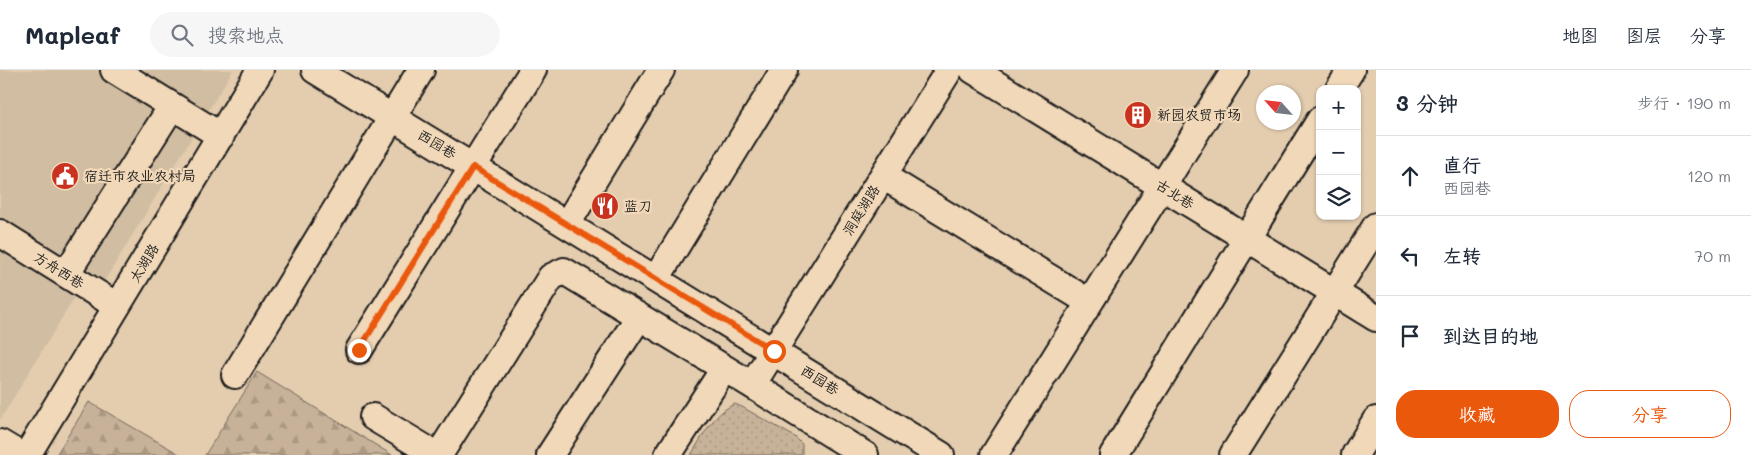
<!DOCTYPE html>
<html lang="zh">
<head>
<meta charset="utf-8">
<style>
	:root { --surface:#fff; --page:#f6f6f7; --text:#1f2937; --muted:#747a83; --line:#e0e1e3; --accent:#ea580c }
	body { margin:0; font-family:Mali,"LXGW WenKai TC",sans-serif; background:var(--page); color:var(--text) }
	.controls { position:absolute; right:15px; top:15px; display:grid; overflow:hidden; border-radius:10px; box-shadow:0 1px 4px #0004 }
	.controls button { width:45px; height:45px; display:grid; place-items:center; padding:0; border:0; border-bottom:1px solid var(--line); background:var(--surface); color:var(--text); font:25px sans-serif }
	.compass { position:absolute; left:1256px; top:15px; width:45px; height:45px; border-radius:50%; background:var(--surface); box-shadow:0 1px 4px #0004; rotate:297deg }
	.stop { position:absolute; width:15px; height:15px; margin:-11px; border:4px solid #ea580c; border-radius:50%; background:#fff }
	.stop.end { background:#ea580c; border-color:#fff; box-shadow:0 1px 5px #0008 }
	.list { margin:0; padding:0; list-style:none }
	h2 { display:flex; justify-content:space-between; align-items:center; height:65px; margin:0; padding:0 20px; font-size:21px }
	h2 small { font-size:16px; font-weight:400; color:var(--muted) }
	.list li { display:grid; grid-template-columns:32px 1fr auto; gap:15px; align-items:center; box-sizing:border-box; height:80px; padding:0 20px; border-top:1px solid var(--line) }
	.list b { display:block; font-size:19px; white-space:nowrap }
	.list p { margin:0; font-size:16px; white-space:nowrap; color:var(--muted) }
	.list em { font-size:16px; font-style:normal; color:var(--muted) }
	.actions { display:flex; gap:10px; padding:15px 20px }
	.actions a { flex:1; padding:11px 0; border:1px solid var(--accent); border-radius:20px; text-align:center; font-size:18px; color:var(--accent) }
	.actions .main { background:var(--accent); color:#fff }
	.icon { flex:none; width:28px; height:28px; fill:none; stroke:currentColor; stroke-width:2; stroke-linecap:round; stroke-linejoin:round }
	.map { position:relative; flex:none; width:1376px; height:385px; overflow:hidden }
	header { display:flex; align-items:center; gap:30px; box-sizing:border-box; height:70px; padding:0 25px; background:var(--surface); border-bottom:1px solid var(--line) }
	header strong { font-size:24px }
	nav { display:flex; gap:28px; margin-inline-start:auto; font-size:18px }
	.search { width:350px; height:45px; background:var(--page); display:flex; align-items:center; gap:12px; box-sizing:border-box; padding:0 18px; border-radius:28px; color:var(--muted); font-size:19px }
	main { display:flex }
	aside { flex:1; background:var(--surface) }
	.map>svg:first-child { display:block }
	.built { fill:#d1bda1 }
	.forest { fill:url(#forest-firs); stroke:#72675a }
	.garden { fill:url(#garden-dots); stroke:#72675a }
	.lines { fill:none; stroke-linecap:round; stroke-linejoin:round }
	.minor-casing { stroke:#1c1c1c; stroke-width:30 }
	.minor { stroke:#f1d8b8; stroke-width:26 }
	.route { stroke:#ea580c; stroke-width:6 }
	.labels { text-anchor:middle; stroke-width:4.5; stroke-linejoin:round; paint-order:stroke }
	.poi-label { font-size:14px; fill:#1c1c1c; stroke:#f1d8b8; text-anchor:start }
	.street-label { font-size:14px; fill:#1c1c1c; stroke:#f1d8b8 }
</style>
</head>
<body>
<header>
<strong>Mapleaf</strong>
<div class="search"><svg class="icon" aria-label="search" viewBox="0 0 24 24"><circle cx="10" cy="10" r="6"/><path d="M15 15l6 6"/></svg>搜索地点</div>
<nav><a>地图</a><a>图层</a><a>分享</a></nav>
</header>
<main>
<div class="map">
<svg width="1376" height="385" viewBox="0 0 1376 385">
	<defs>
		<pattern id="forest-firs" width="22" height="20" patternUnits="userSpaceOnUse" patternTransform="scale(1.25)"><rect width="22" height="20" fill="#c7b299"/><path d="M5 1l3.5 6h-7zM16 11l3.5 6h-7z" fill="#aa9883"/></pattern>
		<pattern id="garden-dots" width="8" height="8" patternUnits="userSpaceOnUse" patternTransform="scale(1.25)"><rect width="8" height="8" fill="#c7b299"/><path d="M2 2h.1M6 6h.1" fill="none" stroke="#aa9883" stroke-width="1.8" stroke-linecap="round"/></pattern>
	</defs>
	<rect width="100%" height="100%" fill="#e4cdaf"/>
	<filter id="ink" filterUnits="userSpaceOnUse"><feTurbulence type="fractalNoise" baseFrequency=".02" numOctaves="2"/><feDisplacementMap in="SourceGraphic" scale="10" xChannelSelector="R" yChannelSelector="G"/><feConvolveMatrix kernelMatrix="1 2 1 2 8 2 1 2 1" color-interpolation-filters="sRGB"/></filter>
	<g filter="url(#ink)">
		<path class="built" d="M0 0H233L91 233 0 177Z
			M0 178 76 225 0 350Z"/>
		<path class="forest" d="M257 302 392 385H205Z
			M89 332 181 385H56Z"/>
		<path class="garden" d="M735 334 742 337 795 367 802 374V385H691C703 366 713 343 735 334Z"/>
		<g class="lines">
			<g class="minor-casing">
				<path id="minor" d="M114 0 221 66
					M315 0 941 385
					M973 0 1376 248
					M1339 19 1351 0
					M883 106 1089 232
					M567 154 661 0
					M0 163 117 236
					M66 204 172 36
					M656 209 784 0
					M359 280 533 0
					M235 305 421 0
					M752 315 865 385
					M373 347 436 385
					M0 373 20 385
					M27 385 260 0
					M439 385 551 207 564 201 752 315 949 0
					M550 385 639 247
					M668 385 724 299
					M994 385 1235 0
					M1113 385 1320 50
					M1233 385 1376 156
					M1355 385 1376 350"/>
			</g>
			<use href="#minor" class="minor"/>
		</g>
	</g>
	<g class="lines" filter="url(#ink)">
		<path class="route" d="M359 280 473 97 774 281"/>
	</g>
	<defs>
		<g id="building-disc" transform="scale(1.4375)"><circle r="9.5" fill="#c8321e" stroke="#f1d8b8"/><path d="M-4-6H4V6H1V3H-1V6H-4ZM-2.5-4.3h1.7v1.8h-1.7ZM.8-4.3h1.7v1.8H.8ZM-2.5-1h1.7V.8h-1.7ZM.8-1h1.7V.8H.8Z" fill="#fff"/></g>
		<g id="civic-disc" transform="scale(1.4375)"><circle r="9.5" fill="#c8321e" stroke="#f1d8b8"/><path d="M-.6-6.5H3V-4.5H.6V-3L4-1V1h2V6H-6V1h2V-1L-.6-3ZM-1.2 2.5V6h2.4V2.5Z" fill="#fff"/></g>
		<g id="restaurant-disc" transform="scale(1.4375)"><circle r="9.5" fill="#c8321e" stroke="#f1d8b8"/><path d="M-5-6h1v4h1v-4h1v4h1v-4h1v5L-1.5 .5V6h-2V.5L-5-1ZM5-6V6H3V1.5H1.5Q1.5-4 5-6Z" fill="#fff"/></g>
	</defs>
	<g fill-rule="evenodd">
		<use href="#building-disc" x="1138" y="45"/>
		<use href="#civic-disc" x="65" y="106"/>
		<use href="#restaurant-disc" x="605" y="136"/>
	</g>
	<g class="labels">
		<g class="poi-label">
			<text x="1157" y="50">新园农贸市场</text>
			<text x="84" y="111">宿迁市农业农村局</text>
			<text x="624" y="141">蓝刀</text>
		</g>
		<g class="street-label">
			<text transform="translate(437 74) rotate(31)" y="5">西园巷</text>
			<text transform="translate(1175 124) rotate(32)" y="5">古北巷</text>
			<text transform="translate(861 140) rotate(-58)" y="5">洞庭湖路</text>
			<text transform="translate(144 193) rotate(-59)" y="5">太湖路</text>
			<text transform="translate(59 200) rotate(32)" y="5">方舟西巷</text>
			<text transform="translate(820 310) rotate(32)" y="5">西园巷</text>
		</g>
	</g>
</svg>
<div class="controls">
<button>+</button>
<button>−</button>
<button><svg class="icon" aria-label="layers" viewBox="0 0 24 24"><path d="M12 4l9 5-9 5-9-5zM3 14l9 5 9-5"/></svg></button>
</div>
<svg class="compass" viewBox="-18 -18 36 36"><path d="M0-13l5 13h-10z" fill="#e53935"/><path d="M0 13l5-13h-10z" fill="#747a83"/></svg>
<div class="stop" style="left:774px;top:281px"></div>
<div class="stop end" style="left:359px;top:280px"></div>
</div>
<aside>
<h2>3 分钟<small>步行 · 190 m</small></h2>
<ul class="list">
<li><svg class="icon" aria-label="ahead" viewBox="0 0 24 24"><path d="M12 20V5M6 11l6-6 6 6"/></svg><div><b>直行</b><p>西园巷</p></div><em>120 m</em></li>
<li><svg class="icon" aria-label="left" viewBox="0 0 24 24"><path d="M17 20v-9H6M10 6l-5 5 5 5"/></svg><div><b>左转</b></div><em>70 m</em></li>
<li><svg class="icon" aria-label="arrive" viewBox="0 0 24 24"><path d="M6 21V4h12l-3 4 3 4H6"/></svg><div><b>到达目的地</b></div></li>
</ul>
<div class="actions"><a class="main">收藏</a><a>分享</a></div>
</aside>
</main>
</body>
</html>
